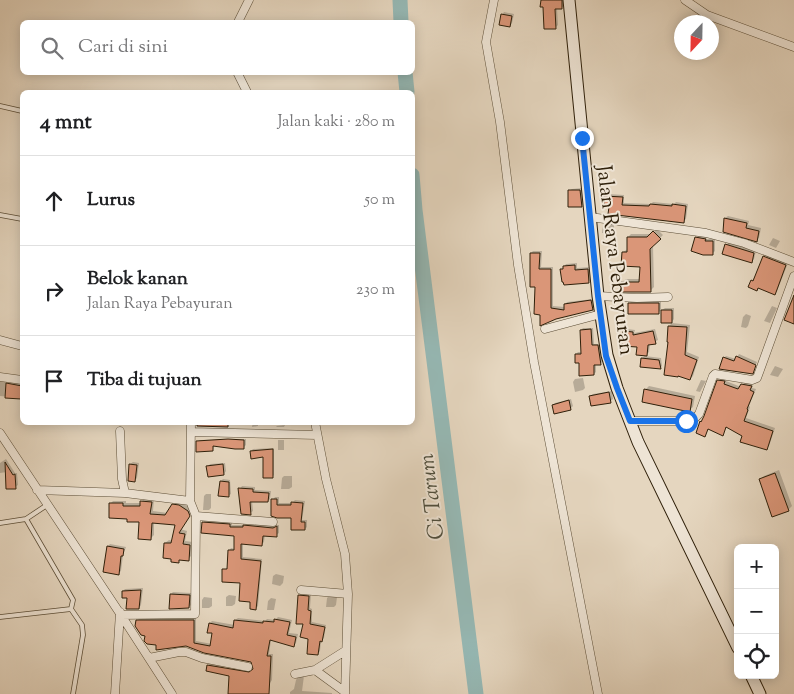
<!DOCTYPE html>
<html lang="id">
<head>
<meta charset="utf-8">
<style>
	:root { --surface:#fff; --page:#f6f6f6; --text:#202124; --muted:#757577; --line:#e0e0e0 }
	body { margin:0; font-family:"Sorts Mill Goudy",serif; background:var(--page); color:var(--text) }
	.controls { position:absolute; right:15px; bottom:15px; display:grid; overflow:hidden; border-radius:8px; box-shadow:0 2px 12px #0003 }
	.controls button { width:45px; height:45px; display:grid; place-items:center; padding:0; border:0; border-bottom:1px solid var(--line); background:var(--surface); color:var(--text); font:25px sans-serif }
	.compass { position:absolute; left:674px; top:15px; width:45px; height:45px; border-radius:50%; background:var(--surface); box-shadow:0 2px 12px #0003; rotate:202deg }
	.stop { position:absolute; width:15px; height:15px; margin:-11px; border:4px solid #1a73e8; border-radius:50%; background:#fff }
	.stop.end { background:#1a73e8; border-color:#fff; box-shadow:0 1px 5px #0008 }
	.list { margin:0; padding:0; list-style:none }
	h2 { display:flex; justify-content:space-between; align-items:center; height:65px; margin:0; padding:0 20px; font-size:21px }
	h2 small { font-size:16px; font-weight:400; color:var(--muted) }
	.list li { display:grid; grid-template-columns:32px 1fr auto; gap:15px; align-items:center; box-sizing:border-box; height:90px; padding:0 20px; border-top:1px solid var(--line) }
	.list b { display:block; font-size:19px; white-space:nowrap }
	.list p { margin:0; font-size:16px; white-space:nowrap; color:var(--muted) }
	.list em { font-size:16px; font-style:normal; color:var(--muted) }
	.icon { flex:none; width:28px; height:28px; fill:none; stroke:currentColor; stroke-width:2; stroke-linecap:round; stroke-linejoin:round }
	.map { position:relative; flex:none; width:794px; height:694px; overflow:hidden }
	.search { position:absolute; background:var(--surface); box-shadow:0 2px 12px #0003; left:20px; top:20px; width:395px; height:55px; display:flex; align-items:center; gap:12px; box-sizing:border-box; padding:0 18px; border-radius:8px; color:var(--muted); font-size:19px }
	.panel { position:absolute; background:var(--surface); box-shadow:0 2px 12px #0003; left:20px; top:90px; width:395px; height:335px; border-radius:8px }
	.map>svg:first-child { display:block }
	.shadow { fill:#0003 }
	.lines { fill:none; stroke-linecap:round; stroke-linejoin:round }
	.river { stroke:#96b9b5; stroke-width:15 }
	.building { fill:#da9678; stroke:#2f200a }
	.lane-casing { stroke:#5c4e37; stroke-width:5.5 }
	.street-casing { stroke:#5c4e37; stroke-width:9 }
	.secondary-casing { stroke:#2f200a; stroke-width:13 }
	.lane { stroke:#eee4d5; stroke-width:4 }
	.street { stroke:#eee4d5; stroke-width:8 }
	.secondary { stroke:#eee4d5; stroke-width:11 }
	.route { stroke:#1a73e8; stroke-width:6 }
	.labels { text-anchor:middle; stroke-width:4; stroke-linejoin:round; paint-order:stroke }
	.street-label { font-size:21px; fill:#2f200a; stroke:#eee4d5 }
	.water-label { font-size:22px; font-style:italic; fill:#4e4e3d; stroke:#eee4d5 }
</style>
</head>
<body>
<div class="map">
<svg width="794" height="694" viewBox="0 0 794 694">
	<rect width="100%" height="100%" fill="#e5d6bf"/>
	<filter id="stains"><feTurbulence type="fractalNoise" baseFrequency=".004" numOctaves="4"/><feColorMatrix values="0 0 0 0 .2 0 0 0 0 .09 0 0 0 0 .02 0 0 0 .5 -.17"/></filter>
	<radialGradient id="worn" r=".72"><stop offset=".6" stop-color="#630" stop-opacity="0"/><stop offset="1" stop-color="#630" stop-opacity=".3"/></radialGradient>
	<path class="shadow" d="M542 0H563L564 6 561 8H557L558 25 556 27 544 6Z
		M504 12 514 14 512 23 510 26 502 15Z
		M582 188 584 204 581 206 569 191 572 189Z
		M608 194 624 195V203L651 204 653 202 674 204 676 202 688 204 686 219 683 221 610 206 606 196Z
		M728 216 749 221 748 225 761 228 759 238 756 240 725 218Z
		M605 223 614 224V232L611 234 602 233 603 225Z
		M657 229 663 235 653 245 654 287 650 291 622 282 626 279H641L642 266 623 252 628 249V237L631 234H652Z
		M699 235 707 237 706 239H715V251L712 254 696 238Z
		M773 238 780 241 776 248 769 245Z
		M729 242 756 251 754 259 751 262 727 245Z
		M533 251H542L541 267H553V306L565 307V305L567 302 593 299 594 307 592 309 556 318 536 285 531 253Z
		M767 255 788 263 777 291 775 294 752 281Z
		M577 263V268L590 267 591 279 589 282 562 270 566 264Z
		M632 301H661V310L658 313 629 304Z
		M772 306 777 308 770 323 764 321Z
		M665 308H674V319L672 322 662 310Z
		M746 314 751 316 748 326 746 328 741 327 743 317Z
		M672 323 690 325 687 352 699 357 693 376 690 379 670 340 669 326Z
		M583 328H593L594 344H600L603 361 600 364H596V372L594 374 580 361 576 354 578 352H582L581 330Z
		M627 329 635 330 634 333 655 329 658 340 650 344 649 352 645 356 661 358 662 366 660 368 642 358 646 355 624 332Z
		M739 354 757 362 752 372 724 358 726 356 736 359Z
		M775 366 783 369 778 377 770 375Z
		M583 378 585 388 583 390 575 392 573 382 575 379Z
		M721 378 727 379 726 381 741 387 745 382 753 383 752 388 756 389 749 406 750 407 746 418 775 428 769 446 766 449 727 427 723 434 709 428 705 435 704 419 719 381Z
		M701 380 706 381 700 392 696 391Z
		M0 381 22 384V396L21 398 0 396Z
		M649 386 695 396 693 407 689 410 645 390Z
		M612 391 613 399 610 401 590 396 593 394Z
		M571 399 573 406 571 408 555 412 553 405 555 403Z
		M253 422H258V426L252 427Z
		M285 425 284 427H276L277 426Z
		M246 439V445L244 447 214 445 213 450 198 442 200 440Z
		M278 440H284V450H278Z
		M274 448V475L272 477 265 456 251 451 253 449Z
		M6 459 15 473H17L18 485 15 487 7 472 0 473V463Z
		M133 462 139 463 137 478 135 480 130 464Z
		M225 463 226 471 224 474 208 467 210 464Z
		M779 470 792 506 788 510 760 480 764 476Z
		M284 476H292V487L289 489H281L282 478Z
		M223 479 230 480 231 494 228 496 221 481Z
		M242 486 255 487V490L271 491 270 499 268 501H252L253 511 250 513 240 489Z
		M206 494H211V508L209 510H203L204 496Z
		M275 497H279V503H292L295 500 305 501 302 520H307V527L305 529 293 517 272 515 273 500Z
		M144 498 154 499 153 511 168 513 176 502 182 503 191 508 192 512 180 529 187 531 185 541 193 542 191 556 188 559H181L178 561 165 543 169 540 173 541 177 524 154 522V535L151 538 140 521 128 517 110 504 113 501H126V503H141Z
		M205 520 232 522V525H244L246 523 279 525V533L276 535H265L264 542 262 544 243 543V557L262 559 258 606 256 608 242 582 224 570 229 567V551L231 548 235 549 236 535 203 523Z
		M110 544 126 547 123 555 121 571 118 573 108 546Z
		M276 574 284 576 283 583 280 586 272 584 273 576Z
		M143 588 141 605 139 608 123 591 125 589Z
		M173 592 191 593V605L189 607 171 594Z
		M302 593 311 594 310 608 312 609V622L326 625 324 638 321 641 320 651 318 654 304 623 299 595Z
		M229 595 236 596 235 604 232 606H226V597Z
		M329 596 337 597 336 605 334 607H326L327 598Z
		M204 597 212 598V606L209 608H202V600Z
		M271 598 276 599 274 610H267L268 601Z
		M278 617 292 620 289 633 298 634 296 643 293 646 271 640 269 654H273L272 680 270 683 257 682 256 694H230L231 670 234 667 253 670 254 664 250 660 186 645 158 644 146 634 137 621 140 618H196V641L212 644 213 632 210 623 212 621 235 625V620L238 618 265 621 267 619 275 620Z
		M211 663 224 666 223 670 208 665Z
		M304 676 302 691 332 693V694H290V692L294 689 296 680 298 677Z"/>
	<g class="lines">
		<path class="river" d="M400 0 401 22
			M405 72 407 92
			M412 175 415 210 476 694"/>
	</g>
	<path class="building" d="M541 0H562V9H555L556 29H544L543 7H540Z
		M501 14 512 16 510 27 499 25Z
		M568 190H580L582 207H568Z
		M604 196 623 197 622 205 649 206 650 204 672 206V204L686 206 684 223 608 214 609 207 604 206Z
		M724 218 747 223 746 228 759 231 757 242 723 232Z
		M653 231 661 239 650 249 651 292H621V282H639L640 267 621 266 622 252H627V237H647Z
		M695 237 706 239 705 241H713V255H703L691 251Z
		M725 244 754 253 752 263 722 254Z
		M530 253H540L539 269H551V308L564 310V304L591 300 593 310 556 319 540 326V315L534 314 535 287H530Z
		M763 256 786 265 775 295 758 288 757 291 748 287 751 280 753 281Z
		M575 265V270L588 269 589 283 564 285 563 282H562L560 269H563V266Z
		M794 295V324L784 320Z
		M628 303H659V314H628Z
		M661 310H672V323H661Z
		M668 326 687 327 685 355 697 360 690 380 678 376V377L664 375 668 342H667Z
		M591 329 592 345H598L601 365H594V375L579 376V363H575V354H581L580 330Z
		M623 331 633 332V335L653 331 656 344 648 345 647 356 636 355 637 347 622 346Z
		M736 356 756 365 753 374 719 369 723 357 734 361Z
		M641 358 659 360 661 369 640 367Z
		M717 380 725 381 724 384 738 389 741 384 752 386 750 390 754 392 747 409 748 410 744 421 773 431 767 450 740 442 742 436 726 427 723 436 708 429 705 437 696 433 700 421 701 422 704 416Z
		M6 383 22 386 21 399 5 398Z
		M644 389 692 399 690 412 642 402Z
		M609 392 611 403 591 406 589 396Z
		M569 400 571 410 554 414 552 405Z
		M197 422H228V427L197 426Z
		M228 439 244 440V449H235L213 446V451L196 452V441Z
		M273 449V478H263V457L251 459 250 451Z
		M5 462 13 475 15 474 16 489H6Z
		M129 464 137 465 135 482 128 481Z
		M223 464 224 475 208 477 206 466Z
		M775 473 789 511 772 517 759 479Z
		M220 481 229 482V497L218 496Z
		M238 488 253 489V492L269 493 268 502H250L251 515 241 514Z
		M271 499H277V505H291V502L303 503 301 522H305V530H291V518H277L271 516Z
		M140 501 152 502 150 514 165 515 172 504 179 505 188 511 190 516 179 533 185 534 183 544 190 545 189 561 179 560V563L171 562V559L163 558 164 543H171L175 525 152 523 151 540 138 539 139 522H127V519L109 518V503H123V506H140Z
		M202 522 230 524V527H243V525L273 528 277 526V537L263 536 262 546 241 544V559L261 561 256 610 250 609V602L239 601 240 583 222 582V569H227L228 550H234V536L201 533Z
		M107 546 124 549 123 556H121L119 575 103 572Z
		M141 590 139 609H126L127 598H122V591Z
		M170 594 190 595 189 608 169 609Z
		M298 595 309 596 308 610 311 611 310 624 325 627 322 642 320 641 318 655 307 654 308 639 300 637 303 624H296Z
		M274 619 290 622 287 635 296 637 294 647 270 640 267 656H271L269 694H228L229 676 206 671 207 665 249 672 253 669 251 662 204 653 186 646 156 650V645L147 644 144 641 145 636 141 635 135 626 136 620H194V643L210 646 212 633H207L209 623 233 628 234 620 263 623V621L274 622Z"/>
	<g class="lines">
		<g class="lane-casing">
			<path id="lane" d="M0 106 22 111
				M0 215 22 219
				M26 519 73 600 71 609 82 625 83 635 73 694
				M0 523 26 519 47 505
				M0 617 71 609"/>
		</g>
		<g class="street-casing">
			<path id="street" d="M494 0 486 42 500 122 518 265 534 362 598 694
				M685 0 707 15 794 47
				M238 22 249 0
				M237 72 247 92
				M590 217 706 233 744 243 794 262
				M598 296 637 298 668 297
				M545 329 601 314
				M0 340 22 346
				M0 377 22 380
				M630 421H686L694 419 699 414 713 376 715 374 752 380 757 378 794 276
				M315 422 326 479 345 554 348 594 345 694
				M120 431 122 479 125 493
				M191 432 317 435
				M0 433 121 615 172 694
				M37 490 125 493 190 501
				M196 516 273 522
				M301 590 348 594
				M121 615 195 614 196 516 190 501 191 422
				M149 658 179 652H186L202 658 248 667
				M315 670 345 692
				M295 674 315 670 345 651
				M115 694 120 612"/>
		</g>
		<g class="secondary-casing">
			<path id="secondary" d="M569 0 598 296 607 355 617 388 638 442 738 648
				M751 675 760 694"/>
		</g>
		<use href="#lane" class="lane"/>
		<use href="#street" class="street"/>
		<use href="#secondary" class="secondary"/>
	</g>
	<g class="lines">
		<path class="route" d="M582 138 598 296 606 356 617 388 630 421H686"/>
	</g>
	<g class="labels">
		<g class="street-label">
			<text transform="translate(616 260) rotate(83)" y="7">Jalan Raya Pebayuran</text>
		</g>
		<g class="water-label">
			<text transform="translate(430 497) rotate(-97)" y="8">Ci Tarum</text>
		</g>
	</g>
	<rect width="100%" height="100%" filter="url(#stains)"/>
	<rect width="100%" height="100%" fill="url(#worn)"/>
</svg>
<div class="controls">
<button>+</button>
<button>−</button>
<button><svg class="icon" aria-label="locate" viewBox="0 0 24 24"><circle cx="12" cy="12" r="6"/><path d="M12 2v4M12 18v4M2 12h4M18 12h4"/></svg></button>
</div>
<svg class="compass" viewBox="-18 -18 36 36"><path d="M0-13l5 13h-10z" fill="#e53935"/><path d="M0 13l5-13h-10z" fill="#757577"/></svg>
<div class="stop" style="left:686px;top:421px"></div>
<div class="stop end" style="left:582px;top:138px"></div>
<div class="search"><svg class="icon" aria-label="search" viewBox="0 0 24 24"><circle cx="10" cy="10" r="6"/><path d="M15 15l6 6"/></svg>Cari di sini</div>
<section class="panel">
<h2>4 mnt<small>Jalan kaki · 280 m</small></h2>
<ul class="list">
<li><svg class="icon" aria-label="ahead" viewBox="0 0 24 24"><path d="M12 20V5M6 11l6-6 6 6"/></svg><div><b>Lurus</b></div><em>50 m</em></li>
<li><svg class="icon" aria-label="right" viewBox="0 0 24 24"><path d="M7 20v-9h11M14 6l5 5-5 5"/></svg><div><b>Belok kanan</b><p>Jalan Raya Pebayuran</p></div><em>230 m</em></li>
<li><svg class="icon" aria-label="arrive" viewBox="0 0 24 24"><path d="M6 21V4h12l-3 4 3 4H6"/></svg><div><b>Tiba di tujuan</b></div></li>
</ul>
</section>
</div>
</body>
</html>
